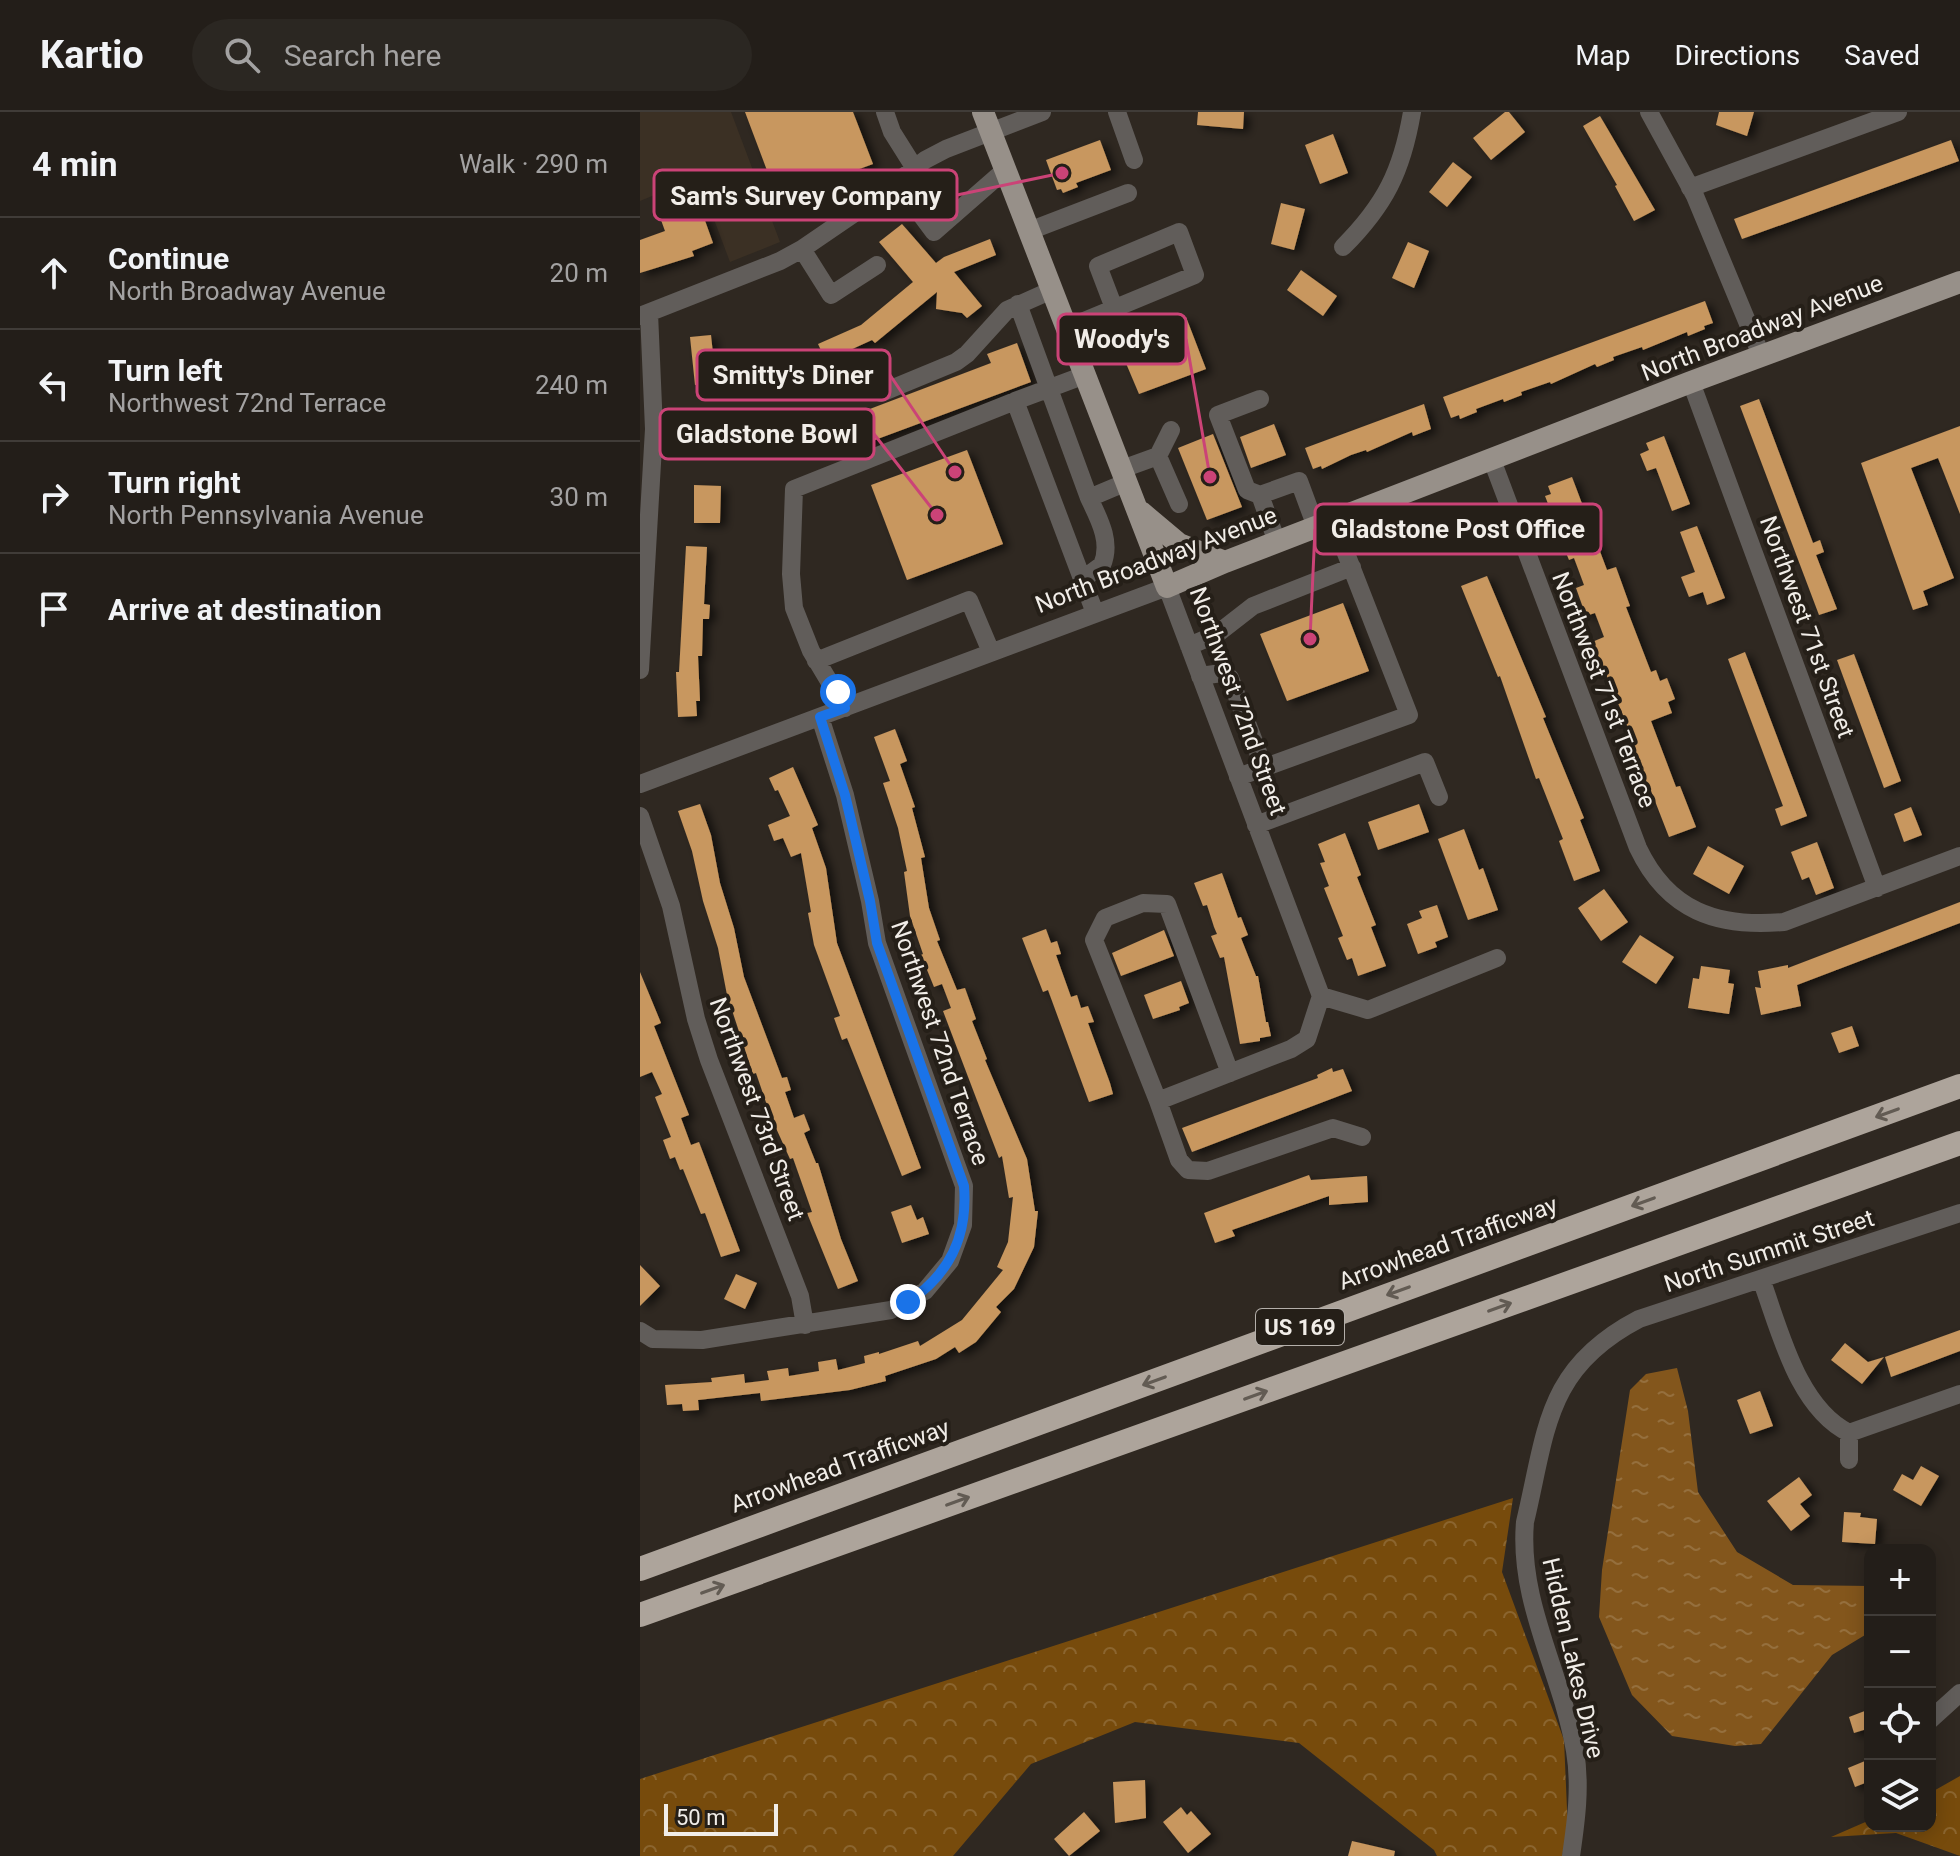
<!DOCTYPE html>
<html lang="en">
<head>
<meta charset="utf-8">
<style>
	:root { --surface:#231e19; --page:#2b2722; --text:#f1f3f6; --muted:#a3a2a2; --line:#403c38 }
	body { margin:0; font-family:Roboto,sans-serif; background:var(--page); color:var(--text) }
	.controls { position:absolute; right:24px; bottom:24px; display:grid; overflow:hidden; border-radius:16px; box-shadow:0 4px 20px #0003 }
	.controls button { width:72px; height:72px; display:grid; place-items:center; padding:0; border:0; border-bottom:2px solid var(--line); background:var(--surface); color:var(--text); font:40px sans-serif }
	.scale { position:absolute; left:24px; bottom:20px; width:114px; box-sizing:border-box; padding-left:8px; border:4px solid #f1ede8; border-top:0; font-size:22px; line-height:28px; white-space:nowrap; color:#f1ede8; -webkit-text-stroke:6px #251f18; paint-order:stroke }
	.stop { position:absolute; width:24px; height:24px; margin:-18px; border:6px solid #1a73e8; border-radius:50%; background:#fff }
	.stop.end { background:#1a73e8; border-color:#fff; box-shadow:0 2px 8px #0008 }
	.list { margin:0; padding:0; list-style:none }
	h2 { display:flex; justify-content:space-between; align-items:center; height:104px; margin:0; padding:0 32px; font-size:34px }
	h2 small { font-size:26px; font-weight:400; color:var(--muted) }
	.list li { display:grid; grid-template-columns:52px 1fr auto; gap:24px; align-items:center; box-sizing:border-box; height:112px; padding:0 32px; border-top:2px solid var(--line) }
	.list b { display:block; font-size:30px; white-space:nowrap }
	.list p { margin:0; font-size:26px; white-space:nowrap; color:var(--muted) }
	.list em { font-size:26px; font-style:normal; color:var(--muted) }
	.icon { flex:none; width:44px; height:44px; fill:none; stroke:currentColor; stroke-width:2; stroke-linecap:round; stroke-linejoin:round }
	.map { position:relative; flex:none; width:1320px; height:1744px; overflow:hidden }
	header { display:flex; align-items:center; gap:48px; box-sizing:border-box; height:112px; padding:0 40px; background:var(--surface); border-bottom:2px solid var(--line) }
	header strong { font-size:38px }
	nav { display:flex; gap:44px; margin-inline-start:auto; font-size:28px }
	.search { width:560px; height:72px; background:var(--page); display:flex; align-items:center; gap:20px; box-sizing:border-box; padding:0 28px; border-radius:44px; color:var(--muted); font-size:30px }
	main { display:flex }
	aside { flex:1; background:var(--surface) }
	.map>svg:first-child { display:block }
	.built { fill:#3b3024 }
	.forest { fill:url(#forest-crowns) }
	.water { fill:url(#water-ripples) }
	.building { fill:#c8975f; filter:url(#shadow) }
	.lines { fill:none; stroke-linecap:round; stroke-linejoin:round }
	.minor { stroke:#615d5a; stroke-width:18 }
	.major { stroke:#979089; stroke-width:22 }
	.highway { stroke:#ada49b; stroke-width:24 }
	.oneway { stroke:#625b53 }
	.route { stroke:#1a73e8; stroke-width:10 }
	.labels { text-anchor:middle; stroke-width:8; stroke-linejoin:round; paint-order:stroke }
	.shield { fill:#251f18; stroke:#b4afaa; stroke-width:2 }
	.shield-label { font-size:22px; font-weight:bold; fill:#f1ede8 }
	.street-label { font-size:24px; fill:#f1ede8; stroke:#251f18 }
	.leader { fill:none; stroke:#cb4377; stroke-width:3 }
	.callout-dot { fill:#cb4377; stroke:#251f18; stroke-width:3 }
	.callout { fill:#251f18; stroke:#cb4377; stroke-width:3 }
	.callout-label { font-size:26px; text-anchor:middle; font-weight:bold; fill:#f1ede8 }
</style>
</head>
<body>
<header>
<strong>Kartio</strong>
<div class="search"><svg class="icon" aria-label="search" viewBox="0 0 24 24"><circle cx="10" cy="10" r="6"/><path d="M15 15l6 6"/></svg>Search here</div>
<nav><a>Map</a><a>Directions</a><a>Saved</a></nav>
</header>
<main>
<aside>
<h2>4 min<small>Walk · 290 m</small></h2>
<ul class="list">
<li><svg class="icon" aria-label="ahead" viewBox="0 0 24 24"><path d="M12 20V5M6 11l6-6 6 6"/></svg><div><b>Continue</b><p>North Broadway Avenue</p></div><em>20 m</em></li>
<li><svg class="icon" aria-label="left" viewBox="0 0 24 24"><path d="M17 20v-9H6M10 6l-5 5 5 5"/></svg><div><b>Turn left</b><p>Northwest 72nd Terrace</p></div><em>240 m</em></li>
<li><svg class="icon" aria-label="right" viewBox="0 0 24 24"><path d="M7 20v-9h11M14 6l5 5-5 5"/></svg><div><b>Turn right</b><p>North Pennsylvania Avenue</p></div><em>30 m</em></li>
<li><svg class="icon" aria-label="arrive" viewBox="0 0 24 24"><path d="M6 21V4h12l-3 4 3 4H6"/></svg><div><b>Arrive at destination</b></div></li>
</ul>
</aside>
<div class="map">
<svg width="1320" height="1744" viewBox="0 0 1320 1744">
	<defs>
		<pattern id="forest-crowns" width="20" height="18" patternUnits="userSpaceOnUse" patternTransform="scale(2)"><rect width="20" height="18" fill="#774b0c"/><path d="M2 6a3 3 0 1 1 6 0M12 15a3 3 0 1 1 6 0" fill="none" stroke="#8b652f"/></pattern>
		<pattern id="water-ripples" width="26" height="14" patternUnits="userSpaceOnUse" patternTransform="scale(2)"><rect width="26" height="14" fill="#83561c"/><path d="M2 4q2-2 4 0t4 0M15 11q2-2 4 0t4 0" fill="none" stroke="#956f3d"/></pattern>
		<filter id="shadow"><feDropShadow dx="6" dy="3.5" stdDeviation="4" flood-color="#0009"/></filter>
	</defs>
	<rect width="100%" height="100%" fill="#2f2821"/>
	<path class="built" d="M0 0H91L140 130 90 150 58 65 0 89Z"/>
	<path class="forest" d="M873 1386 862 1460 924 1628 928 1720 922 1744H797L794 1738 659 1631 495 1610 391 1652 313 1744H0V1667Z
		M1320 1664V1744L1256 1721 1191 1725 1230 1708V1714H1290V1681Z"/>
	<path class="water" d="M1037 1256 1048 1299 1058 1380 1097 1440 1153 1473 1230 1474V1520L1192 1543 1121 1632 1095 1634 1032 1624 992 1583 959 1505 962 1458 990 1278 1006 1262Z"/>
	<path class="building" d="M105 0H213L233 52 203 63 209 78 173 92 163 66 134 77Z
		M558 0H604L603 17 557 13Z
		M865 0H869L885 20 851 48 833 26Z
		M1079 0H1114L1107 24 1076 13Z
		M960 4 1015 98 994 109 975 74 977 73 943 14Z
		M693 22 708 61 680 72 665 33Z
		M460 28 471 58 436 71 438 75 423 81 421 77 417 78 406 48Z
		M1311 28 1319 49 1102 127 1094 107Z
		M813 50 832 65 807 95 789 80Z
		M641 91 665 97 654 138 631 132Z
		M48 99 51 107 63 103 73 131 52 139 54 144 0 161V128L25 119 21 108Z
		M262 112 296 151 304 145 350 127 356 143 314 160 342 194 327 206 322 201 296 197 297 180 235 231 232 228 186 249 178 232 221 213 273 170 239 130Z
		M768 130 789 139 774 176 752 166Z
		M661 158 697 184 683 204 647 178Z
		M1065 189 1073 211 1064 214 1065 217 1048 224 1047 220 1003 238 1002 235 973 245 974 248 957 255 955 252 911 272 910 270 881 280 882 283 864 290 863 287 836 297 837 300 820 307 819 303 811 306 803 285Z
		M546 205 566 257 499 282 477 230Z
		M71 223 76 271 55 273 50 225Z
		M377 231 391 270 224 332 214 303 351 251 347 242Z
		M1119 287 1173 431 1180 428 1184 440 1176 443 1197 497 1179 503 1100 294Z
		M784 292 791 317 773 324 772 320 727 340 726 338 711 343 682 357 681 354 673 357 665 336Z
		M634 312 646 343 611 356 600 325Z
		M1320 314V402L1298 346 1271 356 1314 466 1283 479 1288 493 1273 498 1221 351Z
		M573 322 602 395 567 408 538 336Z
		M1024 324 1050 392 1032 399 1016 356 1007 359 1000 342 1009 338 1006 331Z
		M327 338 363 432 267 468 231 373Z
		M932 365 967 458 976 455 990 494 986 495 1011 560 1016 558 1020 569 1027 566 1035 587 1028 590 1032 601 1011 609 1036 675 1040 674 1056 715 1029 725 1008 671 1005 672 989 631 993 630 983 603 952 530 964 525 955 501 946 504 936 476 944 473 934 446 929 448 922 431 928 428 917 400 912 402 905 384 911 382 908 374Z
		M54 373 81 374 80 411H54Z
		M1057 414 1085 486 1067 493 1063 480 1049 485 1041 465 1055 460 1040 420Z
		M46 434 67 435 64 492 70 493 69 507H63L62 544H58L60 589H56L57 604 38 605 36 560H39Z
		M847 464 906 605 903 606 944 706 940 708 960 759 934 769 919 729 923 727 899 666 896 667 860 564 858 565 821 474Z
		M703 491 729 559 647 589 620 522Z
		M1105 540 1167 704 1141 714 1135 697 1143 694 1088 547Z
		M1214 542 1261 669 1244 676 1197 548Z
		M255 617 267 649 260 652 275 695 272 696 285 745 281 746 289 796 300 828 297 829 317 878 325 876 336 907 332 909 347 947 345 948 387 1047 395 1099H398L394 1135 374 1177 356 1195 361 1200 336 1230 319 1241 315 1235 296 1247 245 1264 246 1269 210 1278 121 1289 120 1281 58 1288 59 1298 43 1299 42 1292 27 1293 25 1273 72 1270 71 1266 104 1262 105 1271 129 1268 127 1259 148 1256 149 1264 179 1259 178 1250 196 1247 198 1258 225 1251 224 1244 239 1240V1242L278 1229 280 1234 322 1208 363 1158 357 1155 368 1130 373 1085 369 1086 362 1044 359 1046 346 1012 303 899 311 896 302 872 294 875 281 843 283 842 270 804 264 760 267 759 258 716 243 671 250 669 234 625Z
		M153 655 178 713 172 716 186 756 197 831 281 1056 262 1064 207 926 202 928 194 906 200 904 174 833 168 801 171 800 161 741 151 745 143 726 134 729 128 713 150 704 138 678 135 679 129 666Z
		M60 692 71 723 80 771 94 816 104 865 142 966 147 965 151 978 145 980 154 1006 164 1002 170 1018 164 1021 176 1051H178L201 1127 218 1169 198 1177 167 1101 172 1100 153 1046 150 1047 131 1005 116 961 113 962 87 883 78 836 63 789 52 739 38 699Z
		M779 692 789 720 738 738 728 710Z
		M1271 695 1282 723 1264 730 1254 702Z
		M824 717 839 758 843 756 858 798 828 808 798 727Z
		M705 721 721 763 717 765 736 813 731 815 746 854 718 864 712 846 707 848 698 826 703 824 684 776 689 774 680 751 685 750 678 732Z
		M1177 730 1194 776 1176 783 1169 765 1162 768 1151 740Z
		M1068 734 1104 754 1089 782 1053 762Z
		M582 761 598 806 601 805 608 823 601 826 616 864H618L626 910H628L631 924 620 926V929L600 932 584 845 580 846 571 824 577 822 574 815 567 793 563 794 554 771Z
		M964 777 988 810 961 829 938 796Z
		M1320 790V811L1157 873 1161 894 1121 903 1115 875 1121 876 1118 859 1148 853V856Z
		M797 793 808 825 795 830 797 835 778 842 767 812 782 806 779 799Z
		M406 817 411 831 417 829 421 842 416 843 431 885 437 883 441 896 448 894 454 910 448 911 470 971 473 982 449 990 408 878 403 880 382 826Z
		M524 818 534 844 481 864 472 841Z
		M1000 823 1034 845 1016 872 982 850Z
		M1061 854 1090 858 1088 871 1094 872 1089 902 1048 896 1053 866 1059 867Z
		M0 860 21 911 14 914 49 1003 41 1006 51 1033 59 1030 100 1139 81 1145 65 1101 61 1102 43 1057 40 1058 35 1045 30 1047 23 1028 31 1025 15 985 22 982 12 960 0 965Z
		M541 869 549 891 539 895 540 898 513 907 504 883Z
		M1212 914 1219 934 1199 941 1191 921Z
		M692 956 693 960 703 957 712 979 552 1040 542 1016 678 966 677 963Z
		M669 1063 671 1068 727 1064 728 1090 689 1093V1084L592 1118 595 1124 575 1131 564 1101Z
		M271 1093 277 1108 283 1105 289 1122 262 1131 251 1100Z
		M0 1153 20 1174 0 1194Z
		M96 1162 117 1171 105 1197 84 1187Z
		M1320 1218V1239L1251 1265 1245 1245Z
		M1205 1231 1228 1250 1244 1245 1222 1272 1191 1248Z
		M1120 1279 1133 1314 1110 1322 1097 1288Z
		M1281 1354 1299 1364 1281 1394 1253 1378 1262 1362 1273 1368Z
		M1159 1365 1172 1383 1160 1392 1170 1404 1151 1419 1127 1389Z
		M1204 1400 1221 1401 1220 1405 1237 1407 1235 1432 1202 1430Z
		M1230 1597V1616L1214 1621 1209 1605Z
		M1225 1649 1230 1669 1215 1675 1208 1656Z
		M505 1668 506 1706 475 1711 473 1670Z
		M541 1695 547 1703 551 1699 571 1722 548 1741 523 1710Z
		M444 1700 460 1719 429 1744 414 1727Z
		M712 1729 755 1739 754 1744H708Z"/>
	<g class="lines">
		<path class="minor" d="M245 0 252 20 274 55
			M477 0 494 48
			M1009 0 1055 84 1121 243
			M256 69 294 120 365 58
			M1050 76 1258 0
			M389 119 488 81
			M703 135C745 93 762 59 772 0
			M162 137 191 183 237 153
			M378 192 449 386 487 370
			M0 204 140 149 162 137 238 85 285 48 306 37 402 0
			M427 216 555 163 539 120 458 154 474 196
			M445 263 375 289 455 501
			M1051 270 1237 776
			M241 281 316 250 327 242 367 198 412 178
			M518 344 531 318
			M852 348 998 736C1028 799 1077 816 1144 810L1320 744
			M482 357 518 344 539 392
			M620 383 607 378 578 303 620 287
			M637 430 620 383 659 369 676 415
			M443 467 462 453C472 430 459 407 449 386
			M549 534 577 522 613 494 712 455
			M176 549 329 488 351 540
			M0 558 14 317 9 201
			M560 564 582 561 590 566 624 656
			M205 596 171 539 154 496 151 462 154 377 375 289
			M598 665 769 603 693 408
			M0 672 527 475 681 884
			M0 704 31 794 56 907 69 948 160 1184 165 1213
			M616 713 785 650 799 685
			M681 884 728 898 857 846
			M590 961 527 792 503 791 465 806 454 828 518 989 539 1048 548 1058 568 1059 693 1016 722 1025
			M518 989 651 937 667 927 681 884
			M1121 1167C1140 1218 1157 1295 1209 1321L1320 1282
			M0 1219 13 1227 62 1228 251 1198 285 1179 310 1149 323 1113 324 1074 237 831 230 789 205 683 180 605
			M1209 1321V1348
			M1290 1608 1320 1581
			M931 1744C936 1710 941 1674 935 1639 922 1561 878 1491 885 1410 907 1318 905 1256 999 1207L1320 1101"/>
		<path class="major" d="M343 0 527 475 585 450 1051 270 1320 170
			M501 400 539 432 585 450"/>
		<path class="highway" d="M0 1457 1320 974
			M0 1503 1320 1031"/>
	</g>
	<defs><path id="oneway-shaft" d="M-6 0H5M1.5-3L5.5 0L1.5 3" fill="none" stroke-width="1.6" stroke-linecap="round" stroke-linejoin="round" transform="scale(2)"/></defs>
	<g class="oneway">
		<use href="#oneway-shaft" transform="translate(1247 1001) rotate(160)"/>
		<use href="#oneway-shaft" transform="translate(1003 1090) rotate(160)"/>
		<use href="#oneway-shaft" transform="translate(758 1179) rotate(160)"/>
		<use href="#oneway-shaft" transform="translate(860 1195) rotate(-20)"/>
		<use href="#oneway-shaft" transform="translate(514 1269) rotate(160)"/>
		<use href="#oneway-shaft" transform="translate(616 1283) rotate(-20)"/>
		<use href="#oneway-shaft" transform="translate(318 1389) rotate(-20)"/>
		<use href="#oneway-shaft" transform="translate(73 1477) rotate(-20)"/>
	</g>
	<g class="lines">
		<path class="route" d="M198 580 205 596 180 605 205 683 230 789 237 831 324 1074C328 1124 310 1162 268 1190"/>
	</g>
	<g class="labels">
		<rect class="shield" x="616" y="1197" width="88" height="36" rx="6"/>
		<g class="shield-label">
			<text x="660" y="1223">US 169</text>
		</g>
		<g class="street-label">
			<text transform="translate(1122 216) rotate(-21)" y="8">North Broadway Avenue</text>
			<text transform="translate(516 448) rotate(-21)" y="8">North Broadway Avenue</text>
			<text transform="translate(1167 515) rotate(70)" y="8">Northwest 71st Street</text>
			<text transform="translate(964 578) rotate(69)" y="8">Northwest 71st Terrace</text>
			<text transform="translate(598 589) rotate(70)" y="8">Northwest 72nd Street</text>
			<text transform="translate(300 931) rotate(71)" y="8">Northwest 72nd Terrace</text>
			<text transform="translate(117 997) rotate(70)" y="8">Northwest 73rd Street</text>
			<text transform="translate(808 1131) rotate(-20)" y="8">Arrowhead Trafficway</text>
			<text transform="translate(1129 1139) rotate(-18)" y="8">North Summit Street</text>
			<text transform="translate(200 1354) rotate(-20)" y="8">Arrowhead Trafficway</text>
			<text transform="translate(933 1546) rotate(77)" y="8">Hidden Lakes Drive</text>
		</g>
	</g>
	<path class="leader" d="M422 61L317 83M570 365L546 227M315 360L250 263M297 403L234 322M670 527L675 417"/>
	<g class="callout-dot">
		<circle cx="422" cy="61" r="8"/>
		<circle cx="570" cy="365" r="8"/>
		<circle cx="315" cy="360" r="8"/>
		<circle cx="297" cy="403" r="8"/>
		<circle cx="670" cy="527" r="8"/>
	</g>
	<g class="callout">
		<rect x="14" y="58" width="303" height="50" rx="8"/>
		<rect x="418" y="202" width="128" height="50" rx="8"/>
		<rect x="57" y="238" width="193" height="50" rx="8"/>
		<rect x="20" y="297" width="214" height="50" rx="8"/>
		<rect x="675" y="392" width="286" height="50" rx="8"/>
	</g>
	<g class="callout-label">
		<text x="166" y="93">Sam's Survey Company</text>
		<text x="482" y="236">Woody's</text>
		<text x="153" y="272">Smitty's Diner</text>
		<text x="127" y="331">Gladstone Bowl</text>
		<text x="818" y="426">Gladstone Post Office</text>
	</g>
</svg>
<div class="controls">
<button>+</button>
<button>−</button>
<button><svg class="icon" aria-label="locate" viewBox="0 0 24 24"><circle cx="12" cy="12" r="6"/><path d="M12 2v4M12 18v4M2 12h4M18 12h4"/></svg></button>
<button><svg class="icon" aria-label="layers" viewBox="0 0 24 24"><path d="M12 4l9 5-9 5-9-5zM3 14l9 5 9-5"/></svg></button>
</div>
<div class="scale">50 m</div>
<div class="stop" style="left:198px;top:580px"></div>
<div class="stop end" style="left:268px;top:1190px"></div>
</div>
</main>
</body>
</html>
